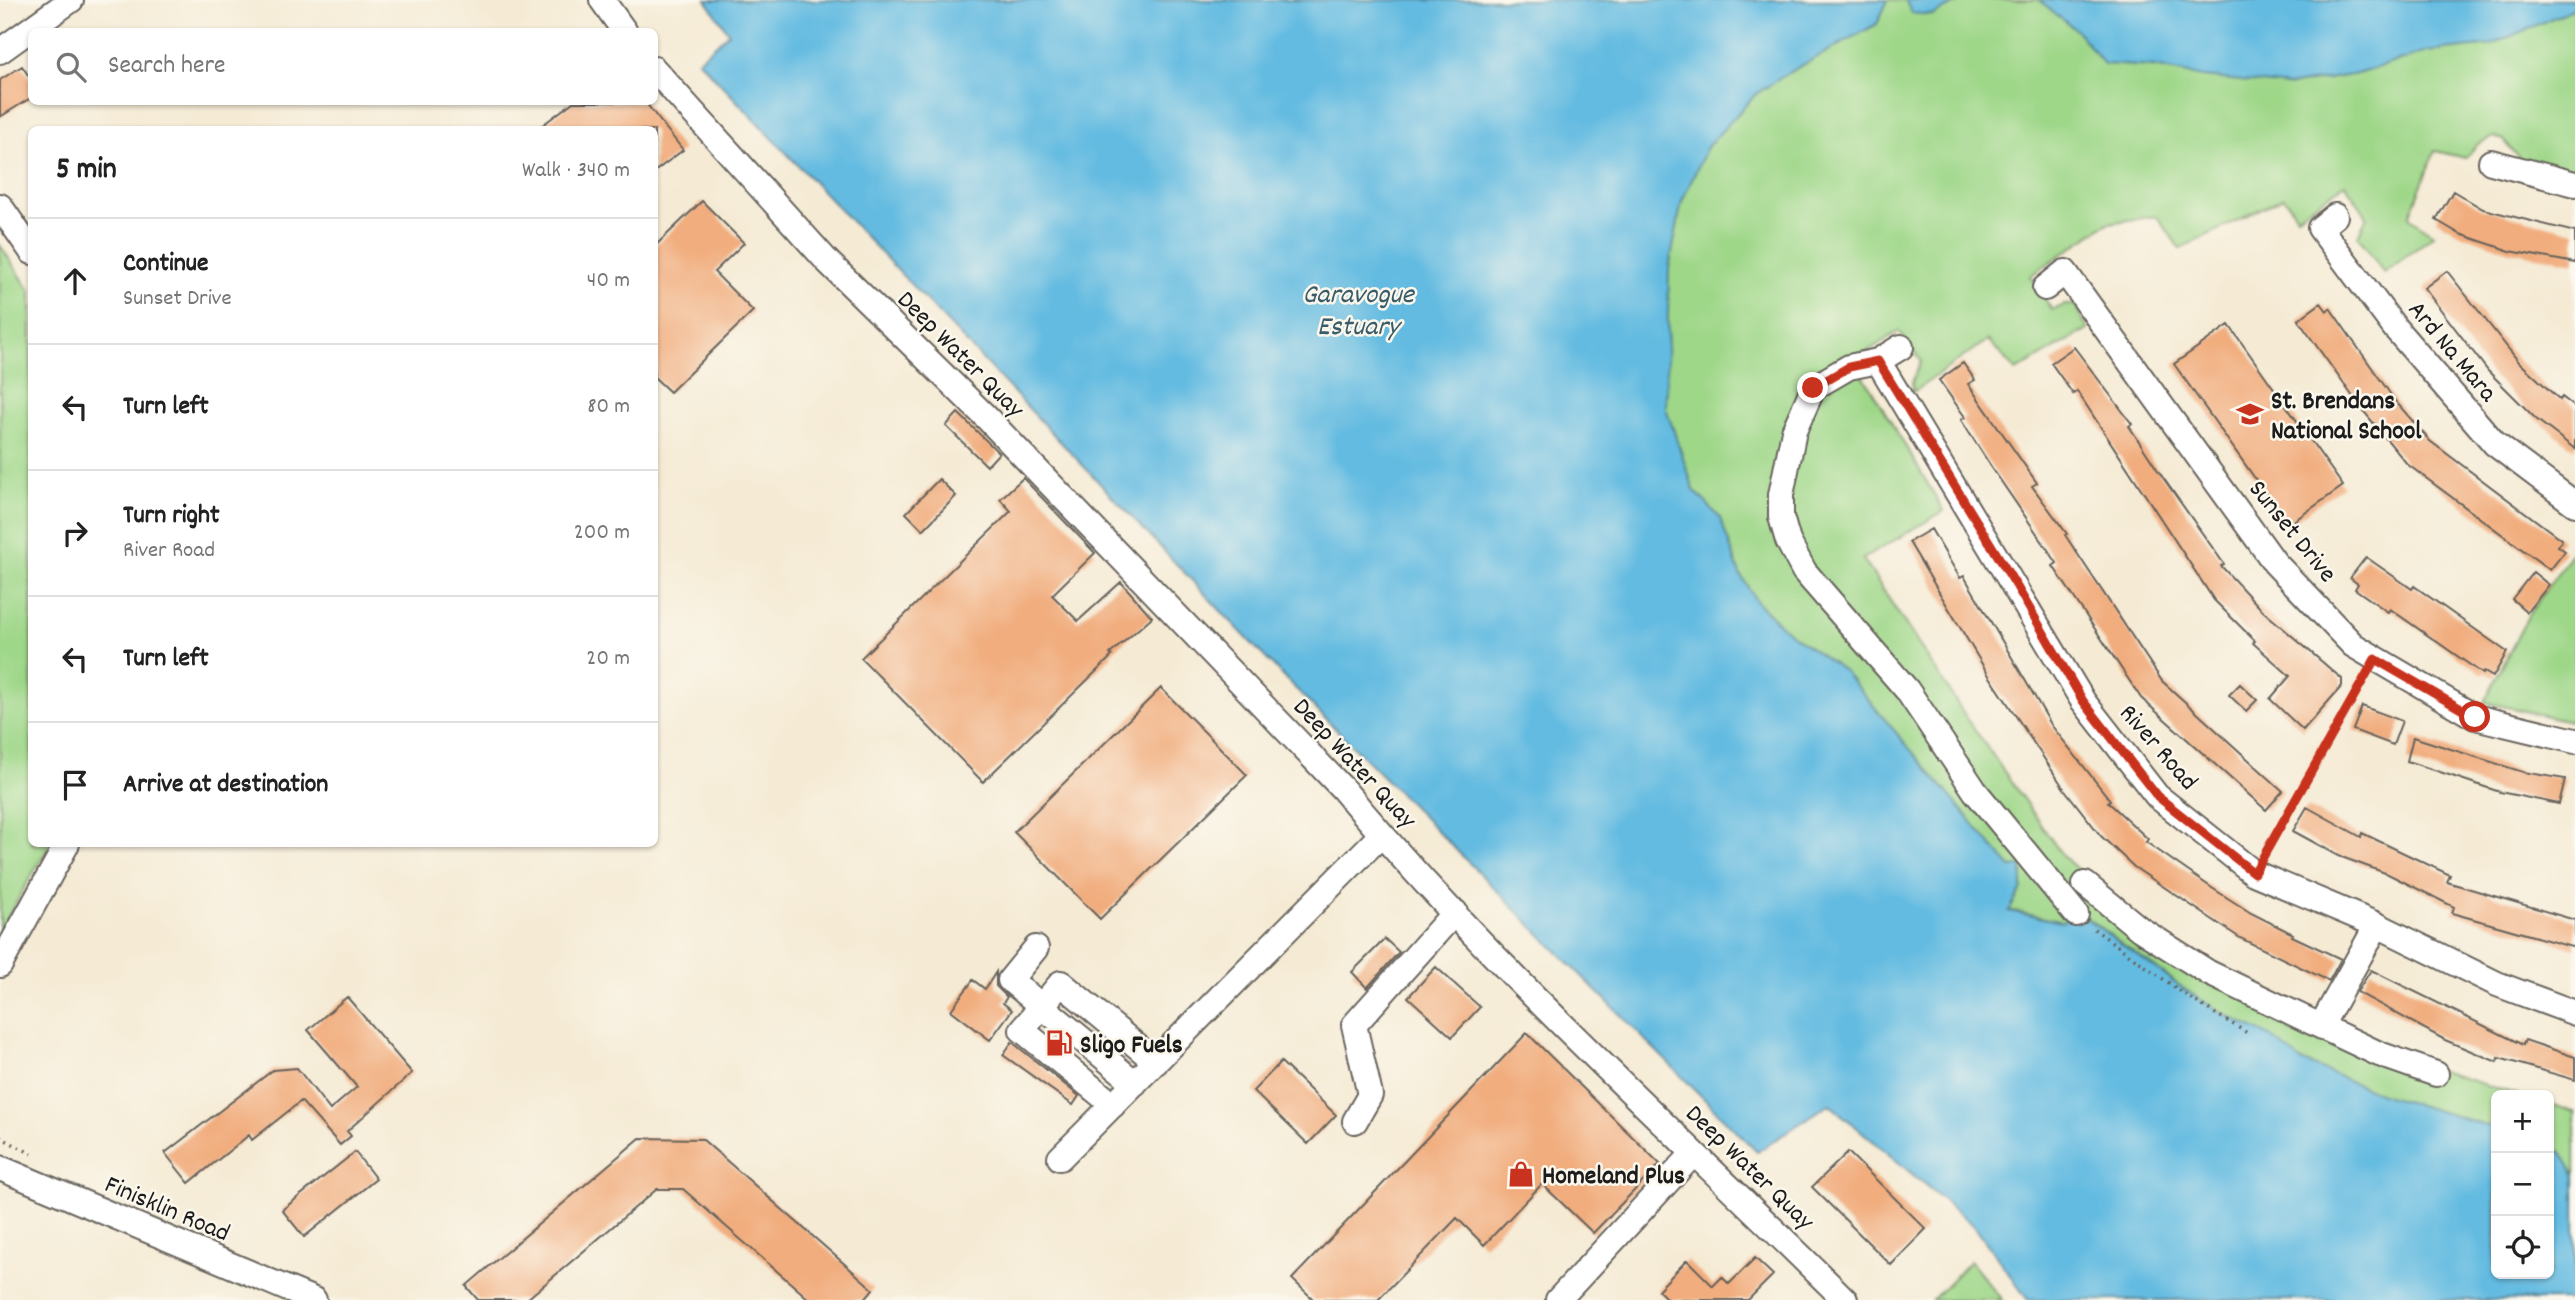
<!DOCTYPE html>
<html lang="en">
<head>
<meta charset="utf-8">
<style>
	:root { --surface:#fff; --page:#f2f2f2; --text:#222; --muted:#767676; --line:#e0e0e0 }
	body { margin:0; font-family:Dekko,sans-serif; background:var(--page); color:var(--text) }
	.controls { position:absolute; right:21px; bottom:21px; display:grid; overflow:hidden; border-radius:10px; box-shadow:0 2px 5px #0004 }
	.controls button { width:63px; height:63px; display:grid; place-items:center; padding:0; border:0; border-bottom:2px solid var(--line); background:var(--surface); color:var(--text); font:35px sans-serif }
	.stop { position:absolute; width:21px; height:21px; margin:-16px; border:5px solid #c8321e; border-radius:50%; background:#fff }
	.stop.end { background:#c8321e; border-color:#fff; box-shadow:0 2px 7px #0008 }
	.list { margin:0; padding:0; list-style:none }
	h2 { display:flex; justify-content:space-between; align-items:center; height:91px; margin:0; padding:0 28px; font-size:30px }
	h2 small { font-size:23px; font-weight:400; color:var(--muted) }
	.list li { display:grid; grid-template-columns:46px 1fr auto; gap:21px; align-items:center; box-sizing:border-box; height:126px; padding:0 28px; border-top:2px solid var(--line) }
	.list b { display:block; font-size:26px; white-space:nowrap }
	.list p { margin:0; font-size:23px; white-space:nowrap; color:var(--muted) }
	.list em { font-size:23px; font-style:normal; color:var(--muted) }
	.icon { flex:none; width:38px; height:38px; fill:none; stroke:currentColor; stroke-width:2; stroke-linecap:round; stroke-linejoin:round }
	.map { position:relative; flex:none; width:2575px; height:1300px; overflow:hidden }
	.search { position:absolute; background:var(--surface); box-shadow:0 2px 5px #0004; left:28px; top:28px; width:630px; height:77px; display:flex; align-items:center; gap:18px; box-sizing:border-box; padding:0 24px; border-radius:10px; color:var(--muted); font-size:26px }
	.panel { position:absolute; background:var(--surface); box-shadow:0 2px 5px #0004; left:28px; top:126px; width:630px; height:721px; border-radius:10px }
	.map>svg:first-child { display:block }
	.green { fill:#9fd789; stroke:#5e7a52; stroke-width:2 }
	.water { fill:#64bbe1; stroke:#406c7e; stroke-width:2 }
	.building { fill:#f1ad7e }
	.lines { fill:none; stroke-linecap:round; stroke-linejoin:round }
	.minor-casing { stroke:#68645d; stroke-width:28 }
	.path { stroke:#68645d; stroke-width:3.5; stroke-dasharray:2 5; stroke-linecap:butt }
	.minor { stroke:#fff; stroke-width:24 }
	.route { stroke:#c8321e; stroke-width:9 }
	.labels { text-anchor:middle; stroke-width:5; stroke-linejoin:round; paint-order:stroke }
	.street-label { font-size:26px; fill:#1c1c1c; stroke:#fbf7ec }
	.poi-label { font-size:26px; font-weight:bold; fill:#1c1c1c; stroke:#fbf7ec; text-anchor:start }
	.water-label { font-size:28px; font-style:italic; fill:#395c6b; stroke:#fbf7ec }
</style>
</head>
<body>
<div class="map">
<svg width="2575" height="1300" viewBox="0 0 2575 1300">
	<rect width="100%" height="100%" fill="#fbf7ec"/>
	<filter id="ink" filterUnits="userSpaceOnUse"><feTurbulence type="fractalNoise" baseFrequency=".0143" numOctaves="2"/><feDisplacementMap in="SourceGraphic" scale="14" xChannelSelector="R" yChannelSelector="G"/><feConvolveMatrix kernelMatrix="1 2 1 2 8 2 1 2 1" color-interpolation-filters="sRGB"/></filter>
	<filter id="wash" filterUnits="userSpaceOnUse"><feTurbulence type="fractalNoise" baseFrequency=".00686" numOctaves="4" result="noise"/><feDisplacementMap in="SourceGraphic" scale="28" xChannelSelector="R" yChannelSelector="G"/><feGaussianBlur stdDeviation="1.57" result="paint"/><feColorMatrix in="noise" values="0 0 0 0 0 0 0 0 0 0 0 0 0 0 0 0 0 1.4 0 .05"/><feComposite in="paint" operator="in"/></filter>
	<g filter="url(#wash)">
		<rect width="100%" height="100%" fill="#f5ebd5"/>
		<path class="green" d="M1089 0H2575V176L2522 162 2504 140 2493 137 2478 144 2465 158 2435 151 2409 217 2434 235 2384 273 2358 236 2367 216 2345 184 2297 216 2284 197 2180 249 2157 216 2108 223 2030 276 2052 310 2064 305H2075L2088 329 2016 371 1988 340 1913 392 1912 382 1921 361 1899 331 1854 360 1944 511 1863 559 1966 717 2063 856 2121 910 2212 969 2437 1070 2519 1095H2496V1194L2186 990 2076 910 2062 922 2008 910Z
			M0 245 31 292 32 844H50L0 930Z
			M2575 548V722L2484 702 2529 614Z
			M2549 1104 2575 1112V1277L2549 1249Z
			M1970 1261 2002 1300H1932Z"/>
		<path class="water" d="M706 0H1888L1877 24 1788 73 1756 94 1707 147 1682 201 1669 268 1666 408 1694 490 1720 518 1740 574 1757 602 1788 632 1844 671 2010 867 2022 866V889L2009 911 2062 922 2075 910 2185 990 2226 1015 2270 1036 2301 1061 2381 1094 2496 1128V1274H2549V1147L2562 1152 2575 1175V1300H2028L1974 1226 1829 1104 1757 1152 1277 670 698 60 729 33Z
			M1905 0H1964L1933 15 1912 13Z
			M2039 0H2575V8L2491 45 2427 52 2357 74 2288 86 2203 77 2154 67 2104 64 2077 31Z"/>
		<g id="blocks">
			<path class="building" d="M22 66 32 81V97L0 117V80Z
				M573 102H645L683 150 654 172V130H536Z
				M2453 191 2483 209 2575 232V263L2510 251 2460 234 2436 220Z
				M702 201 744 243 714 272 753 311 670 392 654 377V247Z
				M2447 271 2519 362 2560 400 2562 397 2575 407V449L2536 419 2488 371 2424 288Z
				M2321 303 2327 311 2330 308 2396 402 2430 441 2562 540 2558 546 2565 551 2550 570 2407 464 2361 408 2298 320Z
				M2229 325 2343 486 2288 525 2174 364Z
				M2074 347 2132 424 2129 426 2159 472 2224 564 2221 566 2263 611 2342 679V686L2303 730 2270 699 2290 676 2253 643 2255 641 2214 600 2077 391 2073 394 2051 363Z
				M1963 363 1975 380 1968 384 2037 483 2032 486 2067 534 2065 535 2162 681 2283 791 2266 810 2141 698 2053 566 2057 563 1992 468 1961 420 1965 417 1939 380Z
				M958 413 999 453 987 466 946 426Z
				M1023 478 1095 553 1052 595 1078 621 1121 582 1152 617 1110 654 1112 656 983 782 861 658 1011 511 1000 499Z
				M939 479 956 496 923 530 906 513Z
				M1931 529 1960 578 1964 576 2052 726 2110 800 2108 802 2148 839 2146 842 2212 888 2251 913 2293 934 2292 936 2341 959 2329 981 2240 938 2134 867 2101 836 2065 790 1988 674 1909 542Z
				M2366 557 2412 589 2414 586 2507 652 2493 677 2484 672 2483 674 2390 609 2388 612 2355 589 2358 584 2350 578Z
				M2533 572 2549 585 2527 612 2512 599Z
				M2240 684 2257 700 2246 711 2229 695Z
				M1161 688 1247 775 1100 919 1014 832Z
				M2362 706 2402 721 2393 745 2353 730Z
				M2413 737 2523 772 2565 779 2559 804 2500 792 2407 761Z
				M2307 807 2361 837 2362 833 2450 875 2447 882 2575 920V948L2452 913 2454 907 2388 874 2339 856 2293 831Z
				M1385 939 1399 952 1367 988 1352 972Z
				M1436 967 1480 1007 1452 1037 1408 997Z
				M2371 970 2523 1045 2525 1040 2575 1057V1080L2499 1058 2497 1062 2445 1040 2357 992Z
				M996 972V986L1007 997 1003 1003 1012 1010 990 1040 951 1010 973 980 985 989Z
				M347 997 412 1073 347 1131 351 1136 340 1145 301 1101 252 1140 249 1135 189 1183 165 1153 273 1070 297 1068 330 1110 357 1087 308 1030Z
				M1527 1033 1660 1164 1593 1233 1542 1184 1484 1245 1457 1218 1378 1300H1314L1292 1279Z
				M1012 1042 1079 1096 1073 1105 1003 1055Z
				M1281 1062 1336 1115 1308 1144 1253 1091Z
				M640 1138 702 1139 873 1289 864 1300H810L683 1189H657L526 1300H478L466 1286Z
				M355 1152 376 1179 304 1237 282 1210Z
				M1848 1152 1926 1229 1891 1265 1812 1187Z
				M1755 1258 1773 1275 1748 1300H1668L1658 1290 1687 1260 1713 1286 1722 1277 1729 1284Z"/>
		</g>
	</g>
	<g filter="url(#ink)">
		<use href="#blocks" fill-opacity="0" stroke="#68645d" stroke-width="2"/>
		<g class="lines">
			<g class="minor-casing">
				<path id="minor" d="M602 0 625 32
					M0 51 71 0
					M654 69 827 261 985 416 1343 789C1496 972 1676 1132 1845 1300
					M2491 162 2575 184
					M0 206 32 252
					M2335 216 2320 228 2395 328 2495 444 2575 504
					M2045 288 2065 272 2275 563 2353 645 2475 717 2575 741
					M1901 347 1878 361 2083 701 2157 796 2254 873 2377 925 2497 984 2575 1013
					M1878 361 1849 367 1813 388 1794 431 1781 495V517L1788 541 1804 571 1907 690 1975 791 2076 914
					M2085 884 2140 929 2209 973 2379 1054 2436 1074
					M1036 948 1010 980 1135 1083
					M0 965 67 844
					M2321 1026 2377 925
					M1113 1105 1022 1030 1061 983 1156 1062
					M1355 1121 1370 1095 1354 1025 1455 912
					M1060 1158 1381 835
					M0 1168 314 1300
					M1558 1300 1694 1153"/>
			</g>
			<path class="path" d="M2265 852 2365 676
				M2094 929 2191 999 2249 1034
				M0 1137 32 1154"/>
			<use href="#minor" class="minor"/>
		</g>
	</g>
	<g class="lines" filter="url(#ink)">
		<path class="route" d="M1813 388 1849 367 1878 361 2017 587 2083 701 2157 796 2254 873 2375 659 2475 717"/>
	</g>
	<defs>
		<g id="school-bare" transform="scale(2.1)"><path d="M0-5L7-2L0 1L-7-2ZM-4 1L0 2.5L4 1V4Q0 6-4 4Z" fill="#c8321e" stroke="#fbf7ec" stroke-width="2.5" paint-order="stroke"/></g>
		<g id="fuel-bare" transform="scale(2.1)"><path d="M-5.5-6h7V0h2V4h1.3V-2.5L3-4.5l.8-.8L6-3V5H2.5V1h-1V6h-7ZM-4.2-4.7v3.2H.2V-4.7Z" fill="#c8321e" stroke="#fbf7ec" stroke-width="2.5" paint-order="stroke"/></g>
		<g id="shop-bare" transform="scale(2.1)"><path d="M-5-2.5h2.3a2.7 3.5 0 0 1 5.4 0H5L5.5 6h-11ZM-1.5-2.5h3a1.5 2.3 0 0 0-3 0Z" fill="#c8321e" stroke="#fbf7ec" stroke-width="2.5" paint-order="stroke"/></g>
	</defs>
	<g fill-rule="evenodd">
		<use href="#school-bare" x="2250" y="414"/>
		<use href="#fuel-bare" x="1059" y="1043"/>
		<use href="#shop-bare" x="1521" y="1174"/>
	</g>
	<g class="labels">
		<g class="street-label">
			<text transform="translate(2454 350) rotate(50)" y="9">Ard Na Mara</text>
			<text transform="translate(962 353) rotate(45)" y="9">Deep Water Quay</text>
			<text transform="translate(2294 530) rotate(51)" y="9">Sunset Drive</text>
			<text transform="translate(2160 746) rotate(49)" y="9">River Road</text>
			<text transform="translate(1356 762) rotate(47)" y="9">Deep Water Quay</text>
			<text transform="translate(1751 1166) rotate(44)" y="9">Deep Water Quay</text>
			<text transform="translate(168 1207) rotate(23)" y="9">Finisklin Road</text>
		</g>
		<g class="poi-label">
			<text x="2271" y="408">St. Brendans<tspan x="2271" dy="30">National School</tspan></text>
			<text x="1080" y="1052">Sligo Fuels</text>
			<text x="1542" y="1183">Homeland Plus</text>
		</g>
		<g class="water-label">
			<text x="1358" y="302">Garavogue<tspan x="1358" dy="32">Estuary</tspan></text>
		</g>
	</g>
</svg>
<div class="controls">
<button>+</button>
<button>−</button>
<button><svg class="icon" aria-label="locate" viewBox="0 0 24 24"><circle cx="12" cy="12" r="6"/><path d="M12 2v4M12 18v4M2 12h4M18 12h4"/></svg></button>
</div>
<div class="stop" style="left:2475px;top:717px"></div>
<div class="stop end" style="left:1813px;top:388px"></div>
<div class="search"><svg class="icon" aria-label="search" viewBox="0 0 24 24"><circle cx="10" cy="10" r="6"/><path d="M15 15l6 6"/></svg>Search here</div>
<section class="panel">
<h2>5 min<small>Walk · 340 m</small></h2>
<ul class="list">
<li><svg class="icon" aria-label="ahead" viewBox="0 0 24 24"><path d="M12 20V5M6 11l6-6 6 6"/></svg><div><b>Continue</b><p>Sunset Drive</p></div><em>40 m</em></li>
<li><svg class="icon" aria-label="left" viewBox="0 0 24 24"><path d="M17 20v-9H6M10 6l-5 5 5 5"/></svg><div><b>Turn left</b></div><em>80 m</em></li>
<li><svg class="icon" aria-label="right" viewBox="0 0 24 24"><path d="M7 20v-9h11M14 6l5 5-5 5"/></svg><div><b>Turn right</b><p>River Road</p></div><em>200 m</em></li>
<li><svg class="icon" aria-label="left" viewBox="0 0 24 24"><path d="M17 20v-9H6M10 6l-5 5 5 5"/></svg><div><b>Turn left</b></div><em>20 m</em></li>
<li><svg class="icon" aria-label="arrive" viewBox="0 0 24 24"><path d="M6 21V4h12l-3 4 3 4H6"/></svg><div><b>Arrive at destination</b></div></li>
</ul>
</section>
</div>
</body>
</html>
